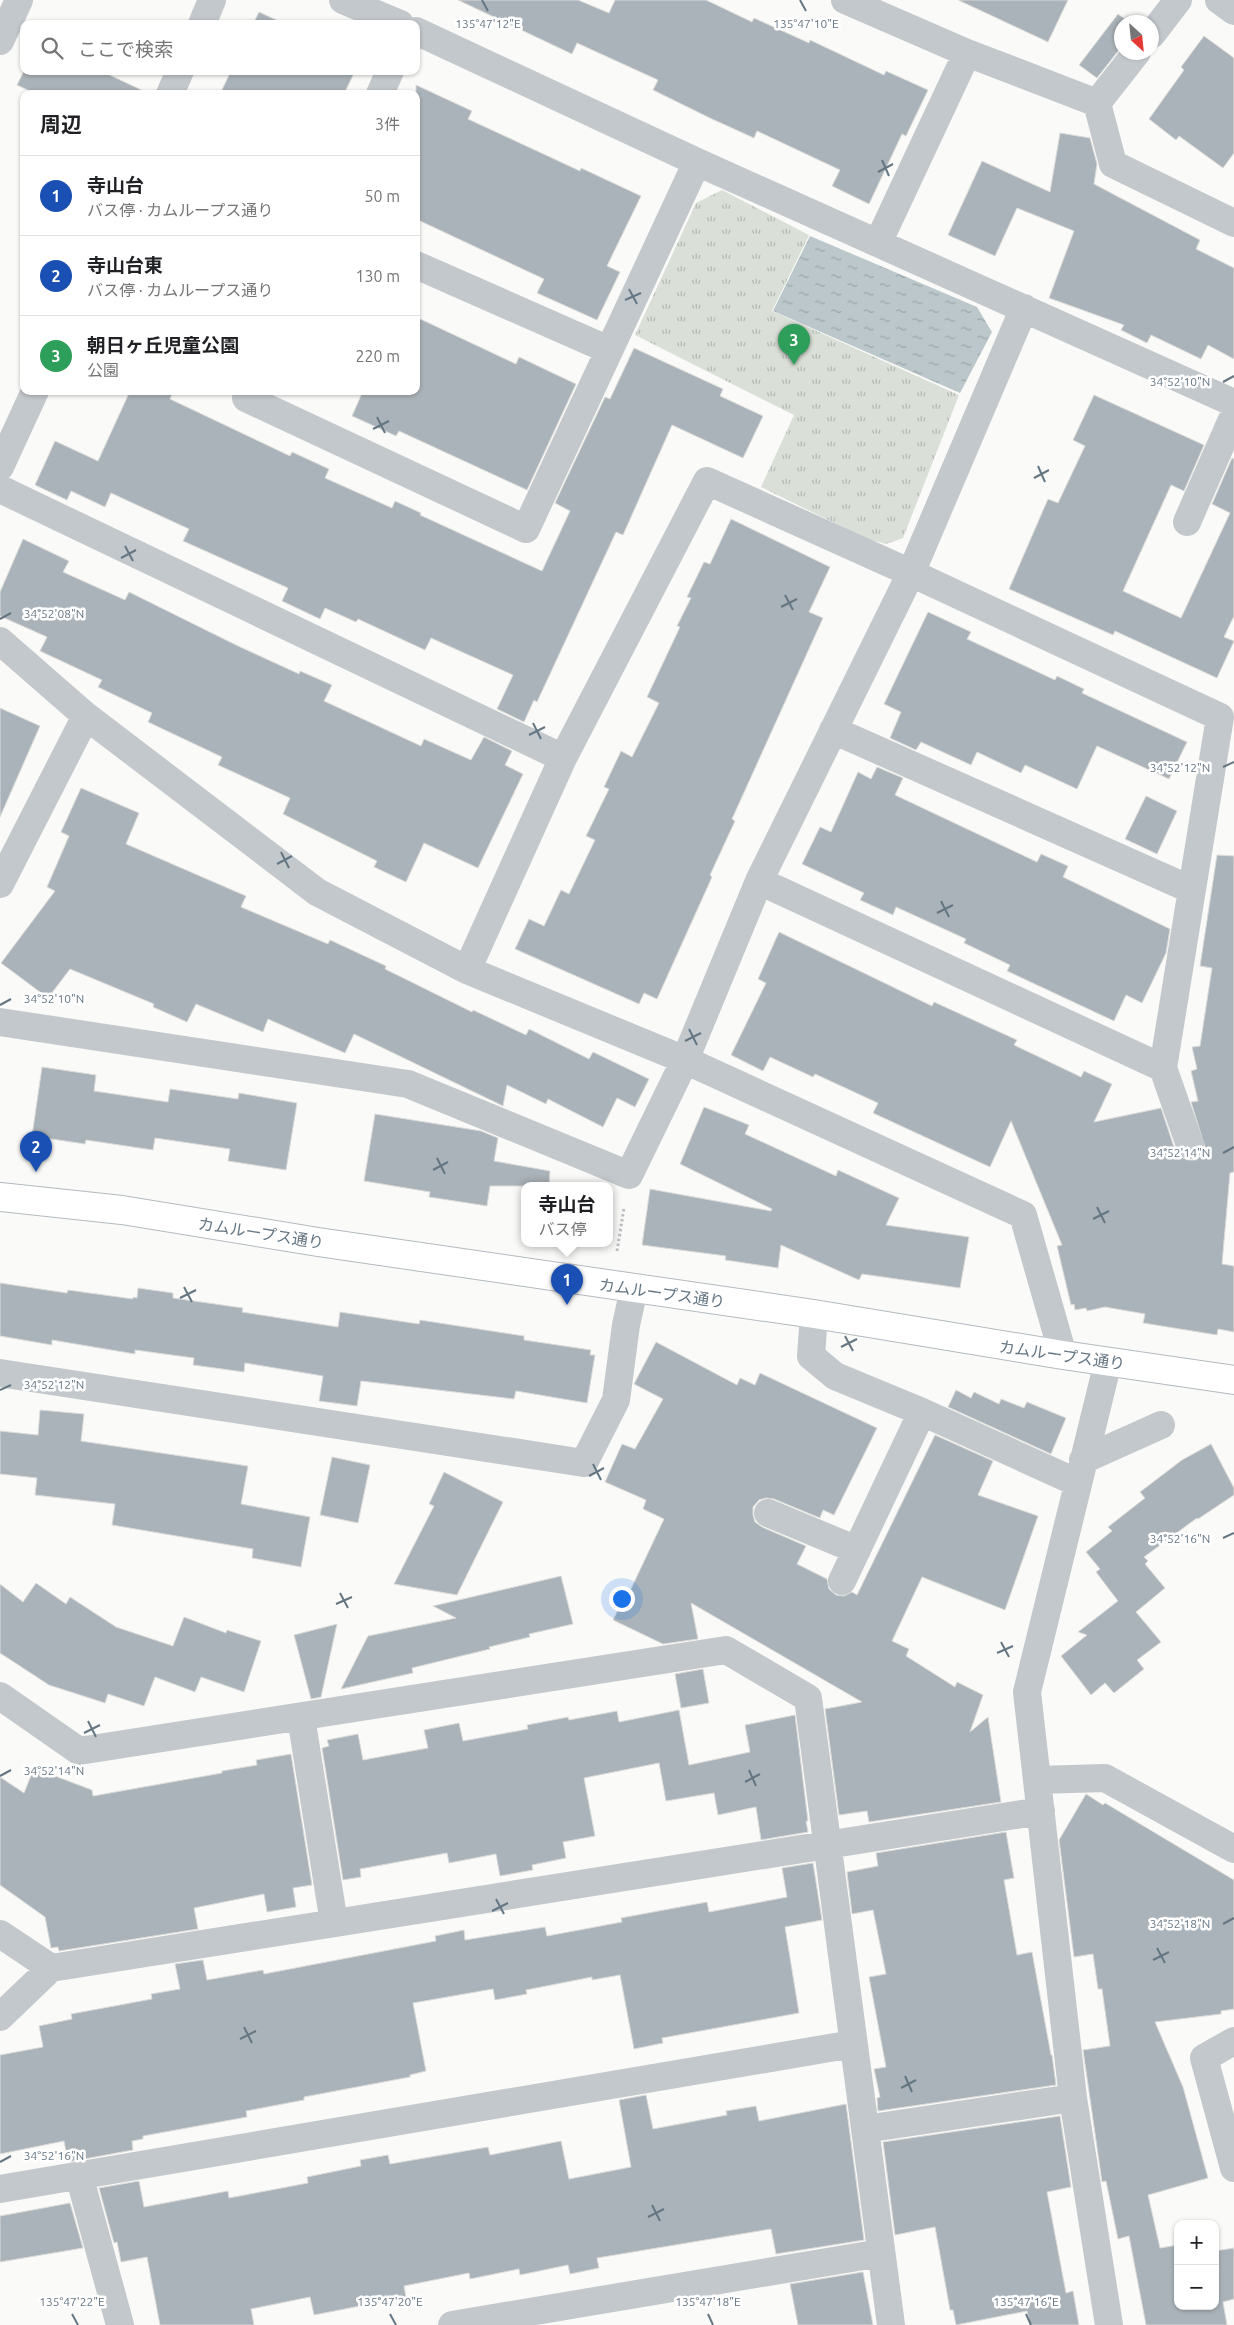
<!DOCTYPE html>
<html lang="ja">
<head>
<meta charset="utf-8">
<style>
	:root { --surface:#fff; --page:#f6f6f6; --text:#202124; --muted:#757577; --line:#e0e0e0; --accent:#1a73e8 }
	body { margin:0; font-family:Ubuntu,"Noto Sans JP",sans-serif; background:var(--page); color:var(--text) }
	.controls { position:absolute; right:15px; bottom:15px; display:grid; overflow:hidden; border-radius:10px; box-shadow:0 1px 4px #0004 }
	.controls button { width:45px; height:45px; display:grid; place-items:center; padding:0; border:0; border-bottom:1px solid var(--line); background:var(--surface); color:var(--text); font:25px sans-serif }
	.compass { position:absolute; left:1114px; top:15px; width:45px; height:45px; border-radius:50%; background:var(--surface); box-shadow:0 1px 4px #0004; rotate:153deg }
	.you { position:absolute; left:621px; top:1598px; width:18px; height:18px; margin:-12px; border:4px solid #fff; border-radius:50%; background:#1a73e8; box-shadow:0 0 0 8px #1a73e833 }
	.badge { display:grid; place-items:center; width:32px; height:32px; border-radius:50%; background:var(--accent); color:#fff; font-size:16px; font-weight:700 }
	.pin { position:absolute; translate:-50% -41px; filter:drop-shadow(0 1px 2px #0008) }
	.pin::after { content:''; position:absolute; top:26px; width:18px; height:15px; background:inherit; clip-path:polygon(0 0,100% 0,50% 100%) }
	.popup { position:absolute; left:521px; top:1182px; width:92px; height:65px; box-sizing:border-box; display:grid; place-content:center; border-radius:10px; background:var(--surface); filter:drop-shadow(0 1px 4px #0005); font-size:16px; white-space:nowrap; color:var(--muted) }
	.popup b { font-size:19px; color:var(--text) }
	.popup::after { content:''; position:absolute; left:50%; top:100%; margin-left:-10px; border:10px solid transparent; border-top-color:var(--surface) }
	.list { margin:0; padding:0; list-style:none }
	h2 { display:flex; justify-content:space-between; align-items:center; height:65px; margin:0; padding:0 20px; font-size:21px }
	h2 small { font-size:16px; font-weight:400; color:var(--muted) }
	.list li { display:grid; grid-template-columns:32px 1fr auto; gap:15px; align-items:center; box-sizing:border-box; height:80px; padding:0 20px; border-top:1px solid var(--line) }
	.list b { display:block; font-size:19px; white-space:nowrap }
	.list p { margin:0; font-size:16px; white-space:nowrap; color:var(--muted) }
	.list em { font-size:16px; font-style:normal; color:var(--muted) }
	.icon { flex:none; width:28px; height:28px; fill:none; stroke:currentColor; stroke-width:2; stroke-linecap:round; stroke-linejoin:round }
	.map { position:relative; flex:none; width:1234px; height:2325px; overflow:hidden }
	.search { position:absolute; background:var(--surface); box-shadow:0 1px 4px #0004; left:20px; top:20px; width:400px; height:55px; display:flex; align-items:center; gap:12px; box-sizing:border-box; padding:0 18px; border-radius:10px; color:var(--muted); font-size:19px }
	.panel { position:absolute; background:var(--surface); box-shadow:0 1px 4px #0004; left:20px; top:90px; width:400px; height:305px; border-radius:10px }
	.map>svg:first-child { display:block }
	.grass { fill:url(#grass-tufts) }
	.water { fill:url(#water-ripples) }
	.building { fill:#aab3b9; stroke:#dcdcda }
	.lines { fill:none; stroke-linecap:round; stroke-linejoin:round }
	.secondary-casing { stroke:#b3babf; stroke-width:30 }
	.path { stroke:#bbbfc2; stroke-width:3; stroke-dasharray:2.5 2.5; stroke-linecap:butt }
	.street { stroke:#c3c8cc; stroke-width:28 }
	.secondary { stroke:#fff; stroke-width:28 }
	.ticks { fill:none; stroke:#657683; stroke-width:2 }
	.labels { text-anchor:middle; stroke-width:5; stroke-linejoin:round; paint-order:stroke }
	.street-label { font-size:16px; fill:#657683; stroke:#fff }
	.ticks-label { font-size:12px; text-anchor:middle; fill:#657683; stroke:#fff; stroke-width:5; stroke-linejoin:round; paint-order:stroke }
</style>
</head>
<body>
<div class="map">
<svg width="1234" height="2325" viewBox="0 0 1234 2325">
	<defs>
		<pattern id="grass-tufts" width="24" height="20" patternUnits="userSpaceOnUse" patternTransform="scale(1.25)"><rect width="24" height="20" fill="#dadfd7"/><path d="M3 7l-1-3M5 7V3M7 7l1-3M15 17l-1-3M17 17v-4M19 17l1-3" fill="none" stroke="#b4b9b4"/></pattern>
		<pattern id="water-ripples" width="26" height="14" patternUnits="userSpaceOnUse" patternTransform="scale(1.25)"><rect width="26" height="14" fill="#bbc7cb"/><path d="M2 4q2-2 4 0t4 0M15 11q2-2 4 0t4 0" fill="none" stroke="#9ca6aa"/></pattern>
	</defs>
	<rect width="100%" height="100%" fill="#fafaf8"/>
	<path class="grass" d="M722 190 809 235 772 311 959 395 903 538 886 544 867 539 761 487 794 415 635 335 696 203Z"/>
	<path class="water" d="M810 236 977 307 992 332 960 393 773 311Z"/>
	<path class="building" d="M458 0H578L609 13 615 0H706L752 22 754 18 809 43 810 40 884 75 886 71 928 90 906 136 902 134 869 204 832 186 840 170 757 131 754 138 712 119 653 90 658 80 577 43 572 54Z
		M958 0H1068L1048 42Z
		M259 12 285 24H253Z
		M1118 14 1129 22H1122V46L1097 78 1079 65Z
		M1204 36 1234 58V153L1223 168 1179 136 1176 140 1149 119 1184 70 1181 67Z
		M24 71H101L150 94H36L17 85Z
		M231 71H355L344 94H220Z
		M416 85 472 111 468 119 580 171 581 168 641 196 607 266 620 272 597 320 537 293 544 279 416 219Z
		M1060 133 1090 138 1097 164 1094 184 1200 240 1196 249 1234 268V359L1208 345 1201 359 1151 335 1147 343 1121 330 1124 325 1049 298 1074 231 1017 208 995 256 948 235 982 161 1050 192Z
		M416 317 516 364 519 357 576 384 527 490 399 431 396 436 352 416 363 391H416Z
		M634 348 723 389 720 396 763 416 743 458 672 425 623 535 616 532 537 702 534 700 524 722 497 709 513 675 431 638 425 650 358 619 356 622 325 608 320 619 282 601 288 588 183 541 189 529 111 493 105 507 71 491 67 500 35 485 55 441 98 461 130 391H173L170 399 290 456 292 452 329 469 325 478 392 508 395 501 421 513 420 515 542 571 570 511 555 503 605 397 610 399Z
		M1094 395 1204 445 1184 491 1171 485 1123 591 1181 618 1230 513 1212 504 1232 458 1234 459V616L1224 637 1234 641 1217 678 1115 631 1113 635 1009 589 1048 499 1058 503 1085 446 1073 440Z
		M731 519 830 567 809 612 823 618 732 819 735 821 710 875 712 877 657 999 644 993 639 1004 515 949 529 919 544 926 561 890 569 894 595 840 586 836 609 789 604 787 621 751 632 757 659 703 647 697 680 627 677 626 691 598 687 597 704 562 710 564Z
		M23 539 69 561 63 572 125 600 129 592 238 646 299 674 300 671 332 685 324 701 421 746 424 739 471 760 484 737 512 751 505 765 523 774 478 868 424 843 406 882 374 867 377 861 283 814 290 798 218 765 222 757 148 722 152 713 98 687 102 680 40 651 47 637 0 616V592Z
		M928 612 971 632 967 639 1055 680 1057 676 1084 689 1082 693 1187 742 1169 779 1097 746 1077 789 1025 765 1021 773 977 752 971 765 921 742 916 750 890 738 901 712 884 704Z
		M0 708 40 726 0 817Z
		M877 767 903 778 895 795 1037 862 1041 854 1068 866 1063 877 1170 929 1166 953 1142 1003 1126 995 1114 1021 1007 971 1010 965 964 943 966 939 896 907 893 915 860 900 864 893 802 864 820 827 831 832 858 772 871 779Z
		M81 788 139 813 126 844 246 896 241 907 328 944 330 940 386 966 385 969 472 1012 473 1010 526 1035 529 1029 589 1059 593 1052 649 1079 635 1107 617 1098 603 1127 548 1099 546 1104 507 1085 503 1106 354 1034 345 1053 268 1019 263 1032 196 1004 187 1022 153 1007 154 1004 70 969 48 998 1 963 55 891 47 887 69 836 61 832Z
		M1146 796 1177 811 1157 854 1125 839Z
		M1217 855 1234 856V1172L1230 1173 1222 1264 1234 1266V1332L1218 1329 1217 1335 1143 1323 1145 1314 1105 1307 1087 1311 1086 1308 1075 1310 1074 1304 1071 1305 1057 1246 1062 1245 1011 1121 990 1167 873 1113 878 1103 815 1074 813 1077 770 1057 763 1071 731 1055 766 983 758 979 779 932 932 1006 934 1002 1017 1040 1014 1045 1081 1077 1084 1071 1112 1084 1094 1122 1161 1108 1175 1150 1179 1156 1188 1160H1196L1202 1155 1205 1147 1191 1102 1198 1101 1191 1071 1197 1069 1192 1047 1200 1046 1212 968 1200 966Z
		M42 1067 96 1075 94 1091 168 1102 170 1089 238 1099 239 1093 297 1103 286 1170 228 1161 230 1149 155 1138 153 1150 86 1140 85 1144 32 1136Z
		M704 1107 749 1125 745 1134 836 1176 838 1170 899 1198 886 1225 969 1237 960 1288 862 1274 859 1280 781 1245 778 1268 725 1260 726 1256 642 1245 650 1189 771 1211 772 1209 680 1164Z
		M375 1114 481 1131 498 1138 494 1161 550 1171 549 1186H490L487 1206 429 1197 430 1192 364 1181Z
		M0 1283 67 1293 68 1290 133 1299V1297L137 1298 138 1288 173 1293V1298L243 1308 242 1312 338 1327 340 1312 419 1324 420 1320 524 1336V1340L591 1350 590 1355H595L587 1403 516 1391 514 1399 361 1381 357 1406 319 1401 323 1376 245 1363 244 1372 193 1365 194 1358 135 1350V1354L52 1340V1345L0 1336Z
		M656 1342 737 1385 740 1378 755 1385 760 1373 877 1428 834 1515 823 1510 820 1518 774 1499 766 1498 759 1500 753 1507V1515L755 1522 762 1527 806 1546 797 1564 827 1579 829 1589 836 1595 844 1596 852 1592 857 1595 935 1435 993 1461 978 1495 1038 1516 1005 1610 922 1577 892 1641 909 1649 906 1656 955 1687 957 1682 983 1695 970 1732 988 1717 1001 1802 869 1822 867 1811 839 1815 825 1709 862 1702 691 1603 698 1639 663 1644 613 1620 628 1590 630 1591 664 1519 643 1509 646 1500 605 1482 622 1444 635 1449 663 1399 634 1384Z
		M956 1390 971 1398 974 1392 999 1404 1001 1399 1024 1408 1027 1402 1066 1418 1051 1454 948 1407Z
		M40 1410 84 1414 81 1441 248 1466 241 1504 310 1517 301 1567 252 1558 253 1549 112 1525 115 1504 35 1495 37 1478 0 1474V1431L38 1435Z
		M1211 1444 1234 1488V1495L1198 1519 1197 1518 1144 1557 1148 1561 1145 1564 1165 1588 1136 1612 1161 1642 1137 1660 1144 1669 1114 1693 1105 1683 1091 1695 1061 1656 1087 1635 1078 1632 1118 1601 1096 1572 1100 1569 1086 1552 1112 1531 1108 1527 1145 1498 1140 1492 1182 1460Z
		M332 1457 370 1465 358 1523 320 1515Z
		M444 1472 503 1502 457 1595 394 1584 434 1506 429 1504Z
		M561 1576 573 1624 529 1634 530 1637 489 1647 490 1649 412 1668 413 1673 341 1689 368 1636 456 1618 433 1606Z
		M36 1583 66 1604 70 1597 116 1627 173 1646 184 1617 226 1633 227 1630 261 1641 244 1692 201 1677 195 1692 155 1677 144 1706 108 1694 105 1703 49 1685 0 1653V1584L23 1602Z
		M337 1624 321 1697 311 1699 294 1635Z
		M703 1669 709 1703 681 1708 675 1674Z
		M679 1710 689 1765 750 1752 745 1725 795 1715 808 1821H806L808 1832 761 1840 756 1807 718 1815 714 1793 666 1801 659 1763 584 1778 595 1836 563 1842 566 1858 532 1865 533 1870 500 1876 496 1854 449 1863 447 1853 360 1869 361 1877 343 1880 322 1748 329 1746 327 1740 358 1734 363 1760 428 1748 424 1730 459 1723 463 1741 528 1729 527 1725 568 1717 569 1720 617 1711 619 1722Z
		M291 1754 312 1885 293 1888 296 1907 267 1912 264 1894 194 1908 198 1929 59 1951 58 1947 51 1948 45 1917 0 1885V1777L24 1793 34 1768 92 1790 93 1796 222 1773V1771L257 1765 256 1760Z
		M1086 1794 1103 1805 1105 1803 1234 1880V2009L1221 2011V2014L1155 2022 1183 2087 1208 2178 1148 2195 1160 2248 1178 2245V2306H1215V2251L1234 2248V2299L1223 2302 1227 2325H1146L1129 2236 1118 2239 1106 2181 1102 2182 1083 2050 1110 2046 1102 1989H1098L1093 1954 1074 1957 1059 1840Z
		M1006 1832 1014 1878 1004 1880 1017 1955 1032 1952 1051 2055H1052L1056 2085 878 2111 877 2098 880 2097 874 2069 886 2067 869 1977 886 1974 873 1910 852 1914 847 1872 878 1866 876 1853Z
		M813 1863 822 1920 785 1927 799 2013 662 2038 663 2043 634 2049 620 1975 592 1980V1977L526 1990 527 1994 495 2000 493 1989 413 2003 426 2071 410 2075V2077L304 2097V2100L246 2111 247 2117 143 2136V2139L132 2141 133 2150 68 2162 64 2141 0 2154V2055L43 2047 39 2026 72 2019 71 2014 152 1999 151 1994 180 1989 175 1964 203 1960 207 1980 263 1970 264 1974 436 1941 435 1936 464 1930 465 1940 545 1927 547 1936 622 1922 621 1918 707 1902 709 1912 787 1897 782 1868Z
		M646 2095 653 2129 727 2115 726 2111 756 2106 759 2121 846 2104 864 2240 776 2254 771 2229 597 2258 599 2268 570 2274 568 2265 520 2275 519 2269 470 2279 469 2273 404 2286 406 2297 314 2315 310 2297 251 2309 254 2325H160L147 2257 121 2262 117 2242 114 2243 99 2188 139 2181 144 2207 228 2191 229 2198 308 2183 307 2177 361 2166 360 2160 388 2155 390 2164 488 2147 490 2155 561 2141 569 2179 631 2167 619 2100Z
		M1060 2116 1071 2187 1047 2192 1066 2293 1073 2291 1079 2325H1030L1027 2311 956 2325 953 2310H950L935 2227 895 2235 883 2142Z
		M70 2203 83 2248 0 2262V2216Z
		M863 2272 873 2325H798L790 2284Z"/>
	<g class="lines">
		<g class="secondary-casing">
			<path id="secondary" d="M0 1197 122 1210 318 1242 814 1314 1063 1355 1234 1380"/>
		</g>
		<path class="path" d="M617 1251 624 1208"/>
		<path class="street" d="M343 0 400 24
			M845 0 967 53 878 243
			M1219 0 1234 11
			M202 24 212 0
			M416 31 697 162 1234 403
			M1152 34 1178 0
			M0 41 19 0
			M967 53 1097 103 1137 52
			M170 94 180 71
			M380 94 390 71
			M1097 103 1113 164 1234 223
			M416 265 609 350
			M248 391 246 398 526 529 697 162
			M0 467 35 391
			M0 489 563 758
			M1187 522 1234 415
			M0 641 86 716 317 892 467 970 685 1060 1023 1215 1063 1355
			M833 730 1192 890
			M0 884 86 716
			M467 970 563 758 707 481 911 573 1220 717 1163 1068 759 881
			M0 1022 408 1084 629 1175 685 1060 759 881 911 573 1024 308
			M1163 1068 1190 1145
			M814 1314 811 1356 835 1376 922 1412 1078 1483
			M1108 1362 1027 1692 1073 2098 1109 2325
			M0 1373 584 1463 616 1400 626 1325 634 1289
			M1083 1460 1161 1425
			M768 1513 857 1550
			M842 1581 922 1412
			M0 1696 79 1751 726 1650 808 1698 891 2325
			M301 1717 334 1923
			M1037 1780 1105 1778 1234 1849
			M0 1934 51 1968
			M0 2017 51 1968 1041 1811
			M1234 2041 1204 2058 1234 2168
			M865 2129 1073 2098
			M79 2175 120 2325
			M0 2189 853 2044
			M452 2325 881 2253"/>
		<use href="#secondary" class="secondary"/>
	</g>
	<path class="ticks" d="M482 0 488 11M800 0 806 11M882 160 889 176M878 172 893 164M629 289 637 304M625 300 641 293M1223 382 1234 376M377 417 385 433M373 429 389 421M1038 466 1045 482M1034 478 1049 470M125 546 133 561M121 558 136 550M785 595 793 610M781 607 797 599M0 619 11 613M533 723 541 739M529 735 545 727M1223 767 1234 762M281 852 289 868M277 864 292 856M941 901 949 917M937 913 953 905M0 1005 11 999M689 1029 697 1045M685 1041 701 1033M1223 1153 1234 1147M437 1158 445 1174M433 1170 448 1162M1097 1207 1105 1223M1093 1219 1109 1211M184 1287 192 1302M180 1298 196 1290M845 1336 853 1351M841 1347 857 1339M0 1390 11 1385M593 1464 601 1480M589 1476 604 1468M1223 1538 1234 1533M340 1593 348 1608M336 1604 352 1597M1001 1642 1009 1657M997 1653 1013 1646M88 1721 96 1737M84 1733 100 1725M749 1770 756 1786M0 1776 11 1770M745 1782 760 1774M496 1899 504 1914M492 1911 508 1903M1223 1924 1234 1918M1157 1948 1165 1963M1153 1960 1169 1952M244 2027 252 2043M240 2039 256 2031M905 2076 912 2092M901 2088 916 2080M0 2162 11 2156M652 2205 660 2221M648 2217 664 2209M72 2314 78 2325M390 2314 396 2325M708 2314 713 2325M1026 2314 1031 2325"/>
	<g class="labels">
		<g class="street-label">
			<text transform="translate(261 1233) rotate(9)" y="6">カムループス通り</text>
			<text transform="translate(662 1293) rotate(8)" y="6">カムループス通り</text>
			<text transform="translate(1062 1355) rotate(8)" y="6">カムループス通り</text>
		</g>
	</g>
	<g class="ticks-label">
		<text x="488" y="28">135°47'12"E</text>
		<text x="806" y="28">135°47'10"E</text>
		<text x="1180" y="386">34°52'10"N</text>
		<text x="54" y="618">34°52'08"N</text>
		<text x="1180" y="772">34°52'12"N</text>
		<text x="54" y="1003">34°52'10"N</text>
		<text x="1180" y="1157">34°52'14"N</text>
		<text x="54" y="1389">34°52'12"N</text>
		<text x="1180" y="1543">34°52'16"N</text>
		<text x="54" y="1775">34°52'14"N</text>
		<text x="1180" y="1928">34°52'18"N</text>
		<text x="54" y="2160">34°52'16"N</text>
		<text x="72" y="2306">135°47'22"E</text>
		<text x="390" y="2306">135°47'20"E</text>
		<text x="708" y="2306">135°47'18"E</text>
		<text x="1026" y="2306">135°47'16"E</text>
	</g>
</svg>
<div class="controls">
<button>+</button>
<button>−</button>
</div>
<svg class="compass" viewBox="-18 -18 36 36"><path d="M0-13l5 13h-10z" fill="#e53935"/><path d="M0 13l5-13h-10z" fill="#757577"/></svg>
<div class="you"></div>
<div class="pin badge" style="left:567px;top:1305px;background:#1a4fb4">1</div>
<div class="popup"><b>寺山台</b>バス停</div>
<div class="pin badge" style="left:36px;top:1172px;background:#1a4fb4">2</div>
<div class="pin badge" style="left:794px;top:365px;background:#2e9e5b">3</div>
<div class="search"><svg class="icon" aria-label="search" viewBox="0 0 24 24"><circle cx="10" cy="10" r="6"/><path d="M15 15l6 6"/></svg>ここで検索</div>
<section class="panel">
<h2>周辺<small>3件</small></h2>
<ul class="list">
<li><span class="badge" style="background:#1a4fb4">1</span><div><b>寺山台</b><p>バス停 · カムループス通り</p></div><em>50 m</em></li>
<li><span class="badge" style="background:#1a4fb4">2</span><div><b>寺山台東</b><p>バス停 · カムループス通り</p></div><em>130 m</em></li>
<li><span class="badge" style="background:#2e9e5b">3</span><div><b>朝日ヶ丘児童公園</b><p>公園</p></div><em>220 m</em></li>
</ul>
</section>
</div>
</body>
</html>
